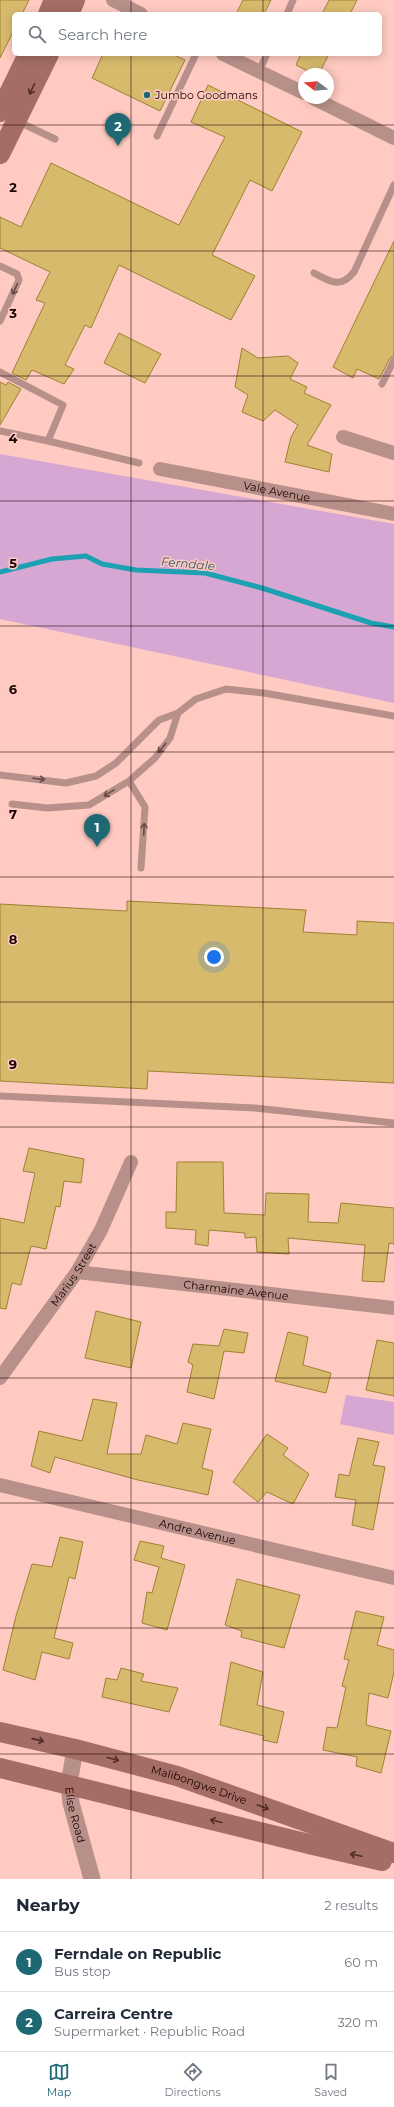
<!DOCTYPE html>
<html lang="en">
<head>
<meta charset="utf-8">
<style>
	:root { --surface:#fff; --page:#f6f6f7; --text:#1f2937; --muted:#747a83; --line:#e0e1e3; --accent:#1e6873 }
	body { margin:0; font-family:Montserrat,sans-serif; background:var(--page); color:var(--text) }
	.compass { position:absolute; left:298px; top:68px; width:36px; height:36px; border-radius:50%; background:var(--surface); box-shadow:0 2px 10px #0003; rotate:286deg }
	.you { position:absolute; left:214px; top:957px; width:14px; height:14px; margin:-10px; border:3px solid #fff; border-radius:50%; background:#1a73e8; box-shadow:0 0 0 6px #1a73e833 }
	.badge { display:grid; place-items:center; width:26px; height:26px; border-radius:50%; background:var(--accent); color:#fff; font-size:13px; font-weight:700 }
	.pin { position:absolute; translate:-50% -33px; filter:drop-shadow(0 1px 2px #0008) }
	.pin::after { content:''; position:absolute; top:21px; width:14px; height:12px; background:inherit; clip-path:polygon(0 0,100% 0,50% 100%) }
	.list { margin:0; padding:0; list-style:none }
	h2 { display:flex; justify-content:space-between; align-items:center; height:52px; margin:0; padding:0 16px; font-size:17px }
	h2 small { font-size:13px; font-weight:400; color:var(--muted) }
	.list li { display:grid; grid-template-columns:26px 1fr auto; gap:12px; align-items:center; box-sizing:border-box; height:60px; padding:0 16px; border-top:1px solid var(--line) }
	.list b { display:block; font-size:15px; white-space:nowrap }
	.list p { margin:0; font-size:13px; white-space:nowrap; color:var(--muted) }
	.list em { font-size:13px; font-style:normal; color:var(--muted) }
	.icon { flex:none; width:22px; height:22px; fill:none; stroke:currentColor; stroke-width:2; stroke-linecap:round; stroke-linejoin:round }
	.map { position:relative; flex:none; width:394px; height:1879px; overflow:hidden }
	.search { position:absolute; background:var(--surface); box-shadow:0 2px 10px #0003; left:12px; right:12px; top:12px; height:44px; display:flex; align-items:center; gap:10px; box-sizing:border-box; padding:0 14px; border-radius:6px; color:var(--muted); font-size:15px }
	.sheet { height:172px; background:var(--surface) }
	nav { display:flex; justify-content:space-around; align-items:center; box-sizing:border-box; height:56px; border-top:1px solid var(--line); background:var(--surface); font-size:11px; color:var(--muted) }
	nav a { display:grid; justify-items:center; gap:2px }
	nav .on { color:var(--accent) }
	.map>svg:first-child { display:block }
	.green { fill:#d5a7d2 }
	.lines { fill:none; stroke-linecap:round; stroke-linejoin:round }
	.stream { stroke:#1da1b2; stroke-width:5 }
	.building { fill:#d8ba6d; stroke:#9e8133 }
	.service { stroke:#b7908a; stroke-width:7 }
	.minor { stroke:#b7908a; stroke-width:14 }
	.tertiary { stroke:#b7908a; stroke-width:17 }
	.secondary { stroke:#a46d65; stroke-width:20 }
	.oneway { stroke:#522d2a }
	.oneway2 { stroke:#6a4946 }
	.grid { fill:none; stroke:#1c0202; stroke-width:1; stroke-opacity:0.55 }
	.poi-dot { fill:#1e6873; stroke:#fecac1; stroke-width:1.5 }
	.labels { text-anchor:middle; stroke-width:3; stroke-linejoin:round; paint-order:stroke }
	.poi-label { font-size:11px; fill:#1c0202; stroke:#fecac1; text-anchor:start }
	.street-label { font-size:11px; fill:#1c0202; stroke:#fecac1 }
	.water-label { font-size:12px; font-style:italic; fill:#2d5f67; stroke:#fecac1 }
	.grid-label { font-size:13px; text-anchor:middle; font-weight:bold; fill:#1c0202; stroke:#fecac1; stroke-width:3; stroke-linejoin:round; paint-order:stroke }
</style>
</head>
<body>
<div class="map">
<svg width="394" height="1879" viewBox="0 0 394 1879">
	<rect width="100%" height="100%" fill="#fecac1"/>
	<path class="green" d="M0 454 394 524V703L0 619Z
		M346 1395 394 1402V1435L340 1424Z"/>
	<g class="lines">
		<path class="stream" d="M0 572 52 559 86 556 102 564 136 570 205 573 262 588 371 623 394 627"/>
	</g>
	<path class="building" d="M0 0H29L22 14H14V30L0 58Z
		M243 0H271L264 14H236Z
		M329 0H357L350 14H322Z
		M103 54H172L185 60 160 111 92 78Z
		M301 54H329L319 74H314L296 65Z
		M208 85 302 132 272 191 250 180 212 255 255 276 231 320 119 265 91 328 85 325 65 365 74 369 64 384 32 370 26 380 12 373 45 303 36 300 50 272 0 248V217L21 227 51 163 179 225 225 137 191 122Z
		M394 241V355L390 358 379 379 357 369 353 378 333 367Z
		M119 333 161 354 145 383 104 363Z
		M242 348 258 358 288 356 298 363 290 379 307 387 304 393 331 405 307 445 332 454 329 472 285 462 291 437 298 425 275 410 263 421 242 412 248 395 235 387Z
		M0 382 6 385 8 382 21 389 0 425Z
		M127 901 306 910 303 932 357 935V921L394 923V1083L148 1071 147 1089 0 1081V904L127 911Z
		M29 1148 84 1159 81 1183 64 1181 60 1207 56 1206 46 1249 31 1246 21 1285 12 1283 6 1309 0 1308V1218L24 1223 35 1173 23 1171Z
		M177 1162H223L224 1213 265 1215 266 1193 309 1194 308 1222 338 1223 341 1203 394 1208V1244L389 1243 384 1282 362 1281 365 1245 288 1238 289 1254 257 1252 256 1237 245 1238V1233L209 1230 208 1246 195 1244 196 1230 166 1228V1212H176Z
		M96 1311 141 1322 131 1368 85 1358Z
		M224 1329 248 1333 244 1353 224 1351 214 1399 187 1392 193 1365 188 1362 193 1344 219 1346Z
		M288 1332 308 1337 303 1365 331 1373 326 1393 275 1381Z
		M377 1340 394 1343V1396L366 1390Z
		M93 1399 117 1403 107 1454H141L146 1435 177 1444 183 1423 211 1429 202 1468 213 1471 208 1495 138 1480 55 1457 50 1473 31 1466 39 1431 82 1441Z
		M267 1434 288 1448 283 1455 309 1474 293 1504 267 1492 258 1502 233 1482Z
		M358 1438 379 1442 373 1465 385 1467 373 1530 352 1525 356 1500 335 1497 339 1474 349 1476Z
		M60 1537 83 1542 75 1579 69 1577 54 1638 73 1643 69 1659 42 1652 35 1680 3 1670 16 1616 32 1564 52 1567Z
		M140 1541 164 1546 161 1558 185 1565 167 1630 142 1623 147 1592 152 1593 159 1567 134 1560Z
		M237 1579 300 1595 284 1648 241 1637 242 1631 225 1625Z
		M356 1611 384 1617 377 1645 394 1650V1672L388 1698 369 1693 366 1725 391 1731 381 1773 356 1766 357 1757 323 1750 327 1727 337 1728 346 1687 342 1686 349 1660 344 1659Z
		M231 1662 263 1672 257 1705 284 1712 277 1743 263 1740 264 1736 220 1725Z
		M121 1668 144 1674 141 1681 178 1688 169 1712 102 1697 106 1678 117 1680Z"/>
	<g class="lines">
		<path class="service" d="M287 14 293 0
			M259 71 267 54
			M17 121 55 139
			M157 136 196 54
			M0 266 17 274 19 280 0 321
			M314 273C331 282 340 289 354 272L394 185
			M0 372 63 405 48 441 0 431
			M382 384 394 360
			M48 441 139 463
			M0 775 66 783 96 776 116 763 159 720 178 713 196 699 226 689 264 693 394 716
			M129 781 145 807 141 868
			M12 804 47 808 89 805 129 781 155 758 170 738 178 713
			M0 1096 255 1108 394 1123"/>
		<g class="minor">
			<path d="M113 0 141 14"/>
			<path d="M223 54 304 93"/>
			<path d="M313 98 394 138"/>
			<path d="M343 437 394 453"/>
			<path id="s1" d="M160 469 394 514"/>
			<path id="s2" d="M77 1272 394 1308"/>
			<path id="s3" d="M0 1378 77 1272 101 1230 131 1162"/>
			<path id="s4" d="M0 1485 394 1578"/>
		</g>
		<path class="tertiary" id="s5" d="M75 1749 69 1784 71 1803 92 1879"/>
		<g class="secondary">
			<path d="M48 14 54 0"/>
			<path d="M69 14 75 0"/>
			<path d="M0 112 28 54"/>
			<path d="M0 154 49 54"/>
			<path id="s6" d="M0 1732 75 1749 177 1776 394 1853"/>
			<path d="M0 1768 313 1845 382 1861"/>
		</g>
	</g>
	<defs><path id="oneway-shaft" d="M-6 0H5M1.5-3L5.5 0L1.5 3" fill="none" stroke-width="1.6" stroke-linecap="round" stroke-linejoin="round"/></defs>
	<g class="oneway">
		<use href="#oneway-shaft" transform="translate(32 89) rotate(116)"/>
		<use href="#oneway-shaft" transform="translate(38 1740) rotate(13)"/>
		<use href="#oneway-shaft" transform="translate(113 1759) rotate(15)"/>
		<use href="#oneway-shaft" transform="translate(263 1807) rotate(20)"/>
		<use href="#oneway-shaft" transform="translate(216 1821) rotate(-166)"/>
		<use href="#oneway-shaft" transform="translate(356 1855) rotate(-168)"/>
	</g>
	<g class="oneway2">
		<use href="#oneway-shaft" transform="translate(15 289) rotate(114)"/>
		<use href="#oneway-shaft" transform="translate(162 748) rotate(129)"/>
		<use href="#oneway-shaft" transform="translate(39 779) rotate(7)"/>
		<use href="#oneway-shaft" transform="translate(109 793) rotate(149)"/>
		<use href="#oneway-shaft" transform="translate(144 829) rotate(-88)"/>
	</g>
	<path class="grid" d="M131 0V14M263 0V14M131 54V1879M263 54V1879M0 125H394M0 251H394M0 376H394M0 501H394M0 626H394M0 752H394M0 877H394M0 1002H394M0 1127H394M0 1253H394M0 1378H394M0 1503H394M0 1628H394M0 1754H394"/>
	<circle class="poi-dot" cx="147" cy="95" r="4"/>
	<g class="labels">
		<g class="poi-label">
			<text x="155" y="99">Jumbo Goodmans</text>
		</g>
		<g class="street-label">
			<text dy="4" stroke="none"><textPath href="#s1" startOffset="119">Vale Avenue</textPath></text>
			<text dy="4" stroke="none"><textPath href="#s3" startOffset="127">Marius Street</textPath></text>
			<text dy="4" stroke="none"><textPath href="#s2" startOffset="160">Charmaine Avenue</textPath></text>
			<text dy="4" stroke="none"><textPath href="#s4" startOffset="203">Andre Avenue</textPath></text>
			<text dy="4" stroke="none"><textPath href="#s6" startOffset="206">Malibongwe Drive</textPath></text>
			<text dy="4" stroke="none"><textPath href="#s5" startOffset="67">Elise Road</textPath></text>
		</g>
		<g class="water-label">
			<text transform="translate(188 564) rotate(5)" y="4">Ferndale</text>
		</g>
	</g>
	<g class="grid-label">
		<text x="13" y="192">2</text>
		<text x="13" y="318">3</text>
		<text x="13" y="443">4</text>
		<text x="13" y="568">5</text>
		<text x="13" y="694">6</text>
		<text x="13" y="819">7</text>
		<text x="13" y="944">8</text>
		<text x="13" y="1069">9</text>
	</g>
</svg>
<svg class="compass" viewBox="-18 -18 36 36"><path d="M0-13l5 13h-10z" fill="#e53935"/><path d="M0 13l5-13h-10z" fill="#747a83"/></svg>
<div class="you"></div>
<div class="pin badge" style="left:97px;top:847px">1</div>
<div class="pin badge" style="left:118px;top:146px">2</div>
<div class="search"><svg class="icon" aria-label="search" viewBox="0 0 24 24"><circle cx="10" cy="10" r="6"/><path d="M15 15l6 6"/></svg>Search here</div>
</div>
<section class="sheet">
<h2>Nearby<small>2 results</small></h2>
<ul class="list">
<li><span class="badge">1</span><div><b>Ferndale on Republic</b><p>Bus stop</p></div><em>60 m</em></li>
<li><span class="badge">2</span><div><b>Carreira Centre</b><p>Supermarket · Republic Road</p></div><em>320 m</em></li>
</ul>
</section>
<nav>
<a class="on"><svg class="icon" aria-label="map" viewBox="0 0 24 24"><path d="M3 6l6-2 6 2 6-2v14l-6 2-6-2-6 2zM9 4v14M15 6v14"/></svg>Map</a>
<a><svg class="icon" aria-label="directions" viewBox="0 0 24 24"><path d="M12 3l9 9-9 9-9-9zM9 14v-3h6M13 9l2 2-2 2"/></svg>Directions</a>
<a><svg class="icon" aria-label="saved" viewBox="0 0 24 24"><path d="M7 4h10v16l-5-4-5 4z"/></svg>Saved</a>
</nav>
</body>
</html>
